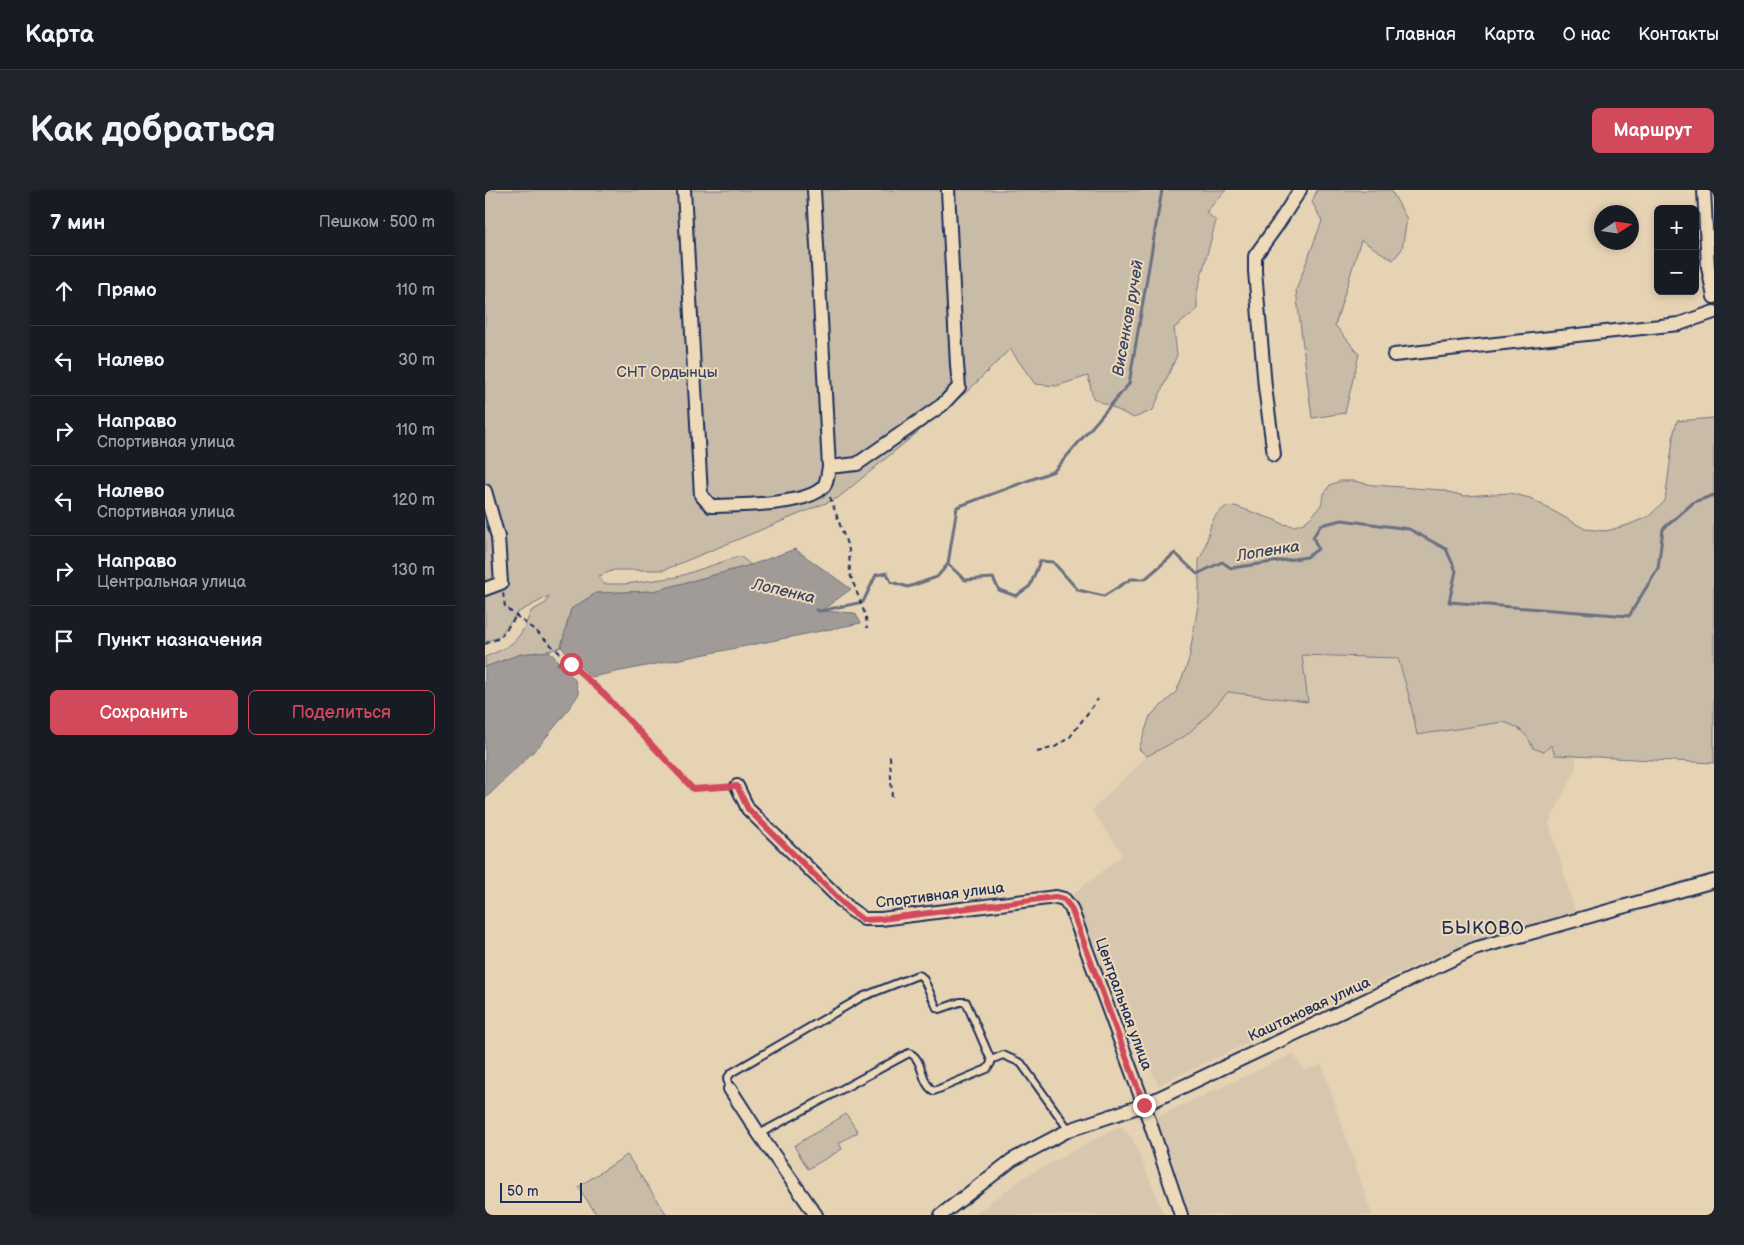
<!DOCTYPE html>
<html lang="ru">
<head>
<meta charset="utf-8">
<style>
	:root { --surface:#171b24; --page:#20242c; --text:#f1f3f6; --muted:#9ea1a6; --line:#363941; --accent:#d1495b }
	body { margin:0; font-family:"Balsamiq Sans",sans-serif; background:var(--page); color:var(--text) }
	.controls { position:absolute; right:15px; top:15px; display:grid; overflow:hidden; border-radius:8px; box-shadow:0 2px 8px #0003 }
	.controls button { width:45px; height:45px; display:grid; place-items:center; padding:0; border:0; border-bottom:1px solid var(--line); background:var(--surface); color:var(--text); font:25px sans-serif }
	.compass { position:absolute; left:1109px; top:15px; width:45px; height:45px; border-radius:50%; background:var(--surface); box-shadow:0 2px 8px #0003; rotate:78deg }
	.scale { position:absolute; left:15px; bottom:12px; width:82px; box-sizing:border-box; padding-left:5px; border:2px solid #1b2f5e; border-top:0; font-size:14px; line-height:18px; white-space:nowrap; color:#1b2f5e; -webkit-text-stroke:4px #eedab8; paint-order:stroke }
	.stop { position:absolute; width:15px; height:15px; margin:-11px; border:4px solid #d1495b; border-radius:50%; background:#fff }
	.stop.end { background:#d1495b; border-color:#fff; box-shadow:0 1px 5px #0008 }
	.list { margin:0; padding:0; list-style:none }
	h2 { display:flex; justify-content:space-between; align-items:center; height:65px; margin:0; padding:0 20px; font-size:21px }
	h2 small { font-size:16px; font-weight:400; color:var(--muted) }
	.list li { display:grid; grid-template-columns:32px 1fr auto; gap:15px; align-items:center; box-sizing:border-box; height:70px; padding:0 20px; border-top:1px solid var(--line) }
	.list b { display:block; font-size:19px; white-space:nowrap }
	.list p { margin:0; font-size:16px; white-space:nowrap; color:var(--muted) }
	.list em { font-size:16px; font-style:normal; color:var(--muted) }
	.actions { display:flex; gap:10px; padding:15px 20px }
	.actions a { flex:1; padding:11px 0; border:1px solid var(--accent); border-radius:8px; text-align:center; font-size:18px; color:var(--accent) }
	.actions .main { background:var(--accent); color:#fff }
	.icon { flex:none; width:28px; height:28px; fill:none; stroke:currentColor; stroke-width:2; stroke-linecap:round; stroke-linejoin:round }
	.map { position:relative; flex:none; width:1229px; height:1025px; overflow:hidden; border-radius:8px }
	header { display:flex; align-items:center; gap:30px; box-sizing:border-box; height:70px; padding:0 25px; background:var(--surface); border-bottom:1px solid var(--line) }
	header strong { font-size:24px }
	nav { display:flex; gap:28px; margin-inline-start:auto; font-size:18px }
	.intro { display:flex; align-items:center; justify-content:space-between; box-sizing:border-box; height:120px; padding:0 30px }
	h1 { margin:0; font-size:35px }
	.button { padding:12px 22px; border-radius:8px; background:var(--accent); color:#fff; font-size:18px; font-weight:700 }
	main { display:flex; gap:30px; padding:0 30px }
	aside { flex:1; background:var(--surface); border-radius:8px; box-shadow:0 2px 8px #0003 }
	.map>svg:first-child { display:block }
	.built { fill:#d7c7ae }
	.green { fill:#c8bba8; stroke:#727583 }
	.water { fill:#a09b96; stroke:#6b7080 }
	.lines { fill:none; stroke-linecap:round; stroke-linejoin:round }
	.stream { stroke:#6b7080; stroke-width:3 }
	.service-casing { stroke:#1b2f5e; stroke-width:10 }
	.minor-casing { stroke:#1b2f5e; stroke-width:16 }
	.path { stroke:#1b2f5e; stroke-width:2; stroke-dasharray:5 4; stroke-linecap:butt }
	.service { stroke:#eedab8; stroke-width:6 }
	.minor { stroke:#eedab8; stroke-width:12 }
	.route { stroke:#d1495b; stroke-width:6 }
	.labels { text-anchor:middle; stroke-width:4; stroke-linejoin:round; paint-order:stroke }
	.park-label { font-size:15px; fill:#354469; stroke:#eedab8 }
	.street-label { font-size:15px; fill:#1b2f5e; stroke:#eedab8 }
	.water-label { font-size:16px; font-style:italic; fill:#364569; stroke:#eedab8 }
	.quarter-label { font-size:18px; letter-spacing:1px; fill:#1b2f5e; stroke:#eedab8 }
</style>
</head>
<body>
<header>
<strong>Карта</strong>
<nav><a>Главная</a><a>Карта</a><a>О нас</a><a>Контакты</a></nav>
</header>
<div class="intro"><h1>Как добраться</h1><a class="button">Маршрут</a></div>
<main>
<aside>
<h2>7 мин<small>Пешком · 500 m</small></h2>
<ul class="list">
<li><svg class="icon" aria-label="ahead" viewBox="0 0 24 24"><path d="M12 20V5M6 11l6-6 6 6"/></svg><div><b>Прямо</b></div><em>110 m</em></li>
<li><svg class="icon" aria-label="left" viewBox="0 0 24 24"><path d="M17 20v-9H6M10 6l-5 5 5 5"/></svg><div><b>Налево</b></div><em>30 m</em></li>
<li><svg class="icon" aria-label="right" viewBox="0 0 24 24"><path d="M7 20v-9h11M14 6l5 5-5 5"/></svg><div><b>Направо</b><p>Спортивная улица</p></div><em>110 m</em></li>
<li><svg class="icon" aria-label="left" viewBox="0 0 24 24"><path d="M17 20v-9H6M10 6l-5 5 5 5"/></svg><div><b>Налево</b><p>Спортивная улица</p></div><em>120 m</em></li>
<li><svg class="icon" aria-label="right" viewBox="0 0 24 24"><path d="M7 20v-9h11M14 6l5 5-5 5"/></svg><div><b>Направо</b><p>Центральная улица</p></div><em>130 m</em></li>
<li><svg class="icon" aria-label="arrive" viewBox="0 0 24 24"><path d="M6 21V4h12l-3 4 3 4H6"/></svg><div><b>Пункт назначения</b></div></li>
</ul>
<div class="actions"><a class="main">Сохранить</a><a>Поделиться</a></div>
</aside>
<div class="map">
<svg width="1229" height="1025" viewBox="0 0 1229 1025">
	<rect width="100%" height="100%" fill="#e6d3b4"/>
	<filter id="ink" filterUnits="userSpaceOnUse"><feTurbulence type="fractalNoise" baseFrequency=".02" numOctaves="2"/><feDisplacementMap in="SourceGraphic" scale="10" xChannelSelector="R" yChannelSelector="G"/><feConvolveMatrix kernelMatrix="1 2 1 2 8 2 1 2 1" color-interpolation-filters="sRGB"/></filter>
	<g filter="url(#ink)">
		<path class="built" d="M816 465 913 468 924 506 932 545 1018 532 1027 535 1037 541 1044 548 1066 555 1071 565 1091 567V579L1064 633 1091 724 944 769 673 895 586 706 638 665 607 620 662 566 700 546 718 530 743 502 823 512Z
			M808 864 819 880 837 875 887 1025H705L671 927Z
			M635 936 648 949 679 1025H488L541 986Z"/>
		<path class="green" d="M0 0H741L721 22 731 31 712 102V120L689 138 692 165 668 220 649 228 608 208 603 186 571 196 550 194 525 159 486 198 353 308 179 380H129L114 386 118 394H140L192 387 255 366 266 375 169 401 111 403 86 419 76 457 64 461 36 464 0 477V467C29 455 35 451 46 421L61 413 64 406 32 423 14 447 0 452Z
			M832 0H906L922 29 917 59 908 70 876 50 850 135 874 164 860 223 827 228 811 100 837 31 827 12Z
			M1229 228V573L1070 565 1066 555 1059 562 1048 558C1042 543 1033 536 1018 532L932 545 924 506 913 468 817 465 823 512 743 502 718 530 700 546 662 566 654 559 665 526 691 502 700 481 704 469 714 409V370L720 358 726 334 731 325 740 317 750 316 790 330 798 334 809 336 819 333 828 325 836 315 839 304 845 295 855 291H868L889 295 956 300 979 306 1024 303 1045 308 1100 339 1121 341 1143 335 1164 326 1180 311 1189 242 1192 231Z
			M361 924 373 942 354 953 357 959 323 979 309 956Z
			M142 965 182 1025H112L93 997Z"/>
		<path class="water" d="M310 359 366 399 336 421 370 423 376 433 106 487 76 457 86 419 111 403 169 401 266 375Z
			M64 461 90 490 94 504 77 528 53 557 0 609V477L36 464Z"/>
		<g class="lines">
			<path class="stream" d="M463 374 472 317 569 281 644 194 677 0
				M331 420 335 421 378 412 391 385 402 383 406 392 423 397 452 387 463 374 480 390 508 388 514 400 531 406 545 396 555 371 568 372 593 400 619 406 646 389H660L690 363 712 384 737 372 746 378 822 367 833 359 828 347 836 335 857 330 924 339 961 359 971 381 964 412 1144 426 1173 378 1178 339 1209 312 1229 305
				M73 474 85 463"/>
			<g class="service-casing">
				<path id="service" d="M245 899 242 889 246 883 377 807 433 785 436 786 439 790 452 818 455 819 475 812H481L506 870 518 865 536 873 584 940
					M274 944 424 863C439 868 435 894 449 901L502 879 506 873V870"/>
			</g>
			<g class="minor-casing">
				<path id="minor" d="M199 0 216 305 226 316C251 315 323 316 339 296 342 292 343 282 344 277L372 274 457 215 474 197 472 175 463 0
					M329 0 344 277
					M1219 0 1223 77 1229 107
					M909 165 1194 134 1229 122
					M789 265 780 197 770 81V66L793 34 815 0
					M0 301 13 347 16 393 0 399
					M252 596 263 619 365 719 379 729H396L571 707 579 709 586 718 659 915 696 1025
					M245 899 274 944 331 1025
					M456 1025 527 970 584 940 659 915 989 759 1229 691"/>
			</g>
			<path class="path" d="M345 307 364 360 365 384 381 427 382 438
				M18 403 20 417 52 442 121 506 208 599 240 597
				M0 454 15 448 32 425
				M552 562 570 557 585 547 613 509
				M405 566 407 609"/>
			<use href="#service" class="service"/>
			<use href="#minor" class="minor"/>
		</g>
	</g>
	<g class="lines" filter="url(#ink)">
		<path class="route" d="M86 474 121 506 208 599 252 596 263 619 364 719 378 730 396 729 570 707 579 709 586 718 659 915"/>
	</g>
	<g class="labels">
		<g class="park-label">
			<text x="182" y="187">СНТ Ордынцы</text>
		</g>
		<g class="street-label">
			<text transform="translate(455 705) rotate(-7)" y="5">Спортивная улица</text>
			<text transform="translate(639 814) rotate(70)" y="5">Центральная улица</text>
			<text transform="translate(824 819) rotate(-25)" y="5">Каштановая улица</text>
		</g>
		<g class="water-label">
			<text transform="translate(642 128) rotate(-80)" y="6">Висенков ручей</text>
			<text transform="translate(783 360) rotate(-9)" y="6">Лопенка</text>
			<text transform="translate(299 400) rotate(13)" y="6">Лопенка</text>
		</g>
		<g class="quarter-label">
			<text x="998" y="744">БЫКОВО</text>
		</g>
	</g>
</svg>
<div class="controls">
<button>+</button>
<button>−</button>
</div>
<svg class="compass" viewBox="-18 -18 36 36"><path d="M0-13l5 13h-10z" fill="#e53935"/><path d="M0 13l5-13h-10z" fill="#9ea1a6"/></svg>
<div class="scale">50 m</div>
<div class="stop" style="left:86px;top:474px"></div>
<div class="stop end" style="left:659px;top:915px"></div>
</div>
</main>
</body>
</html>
